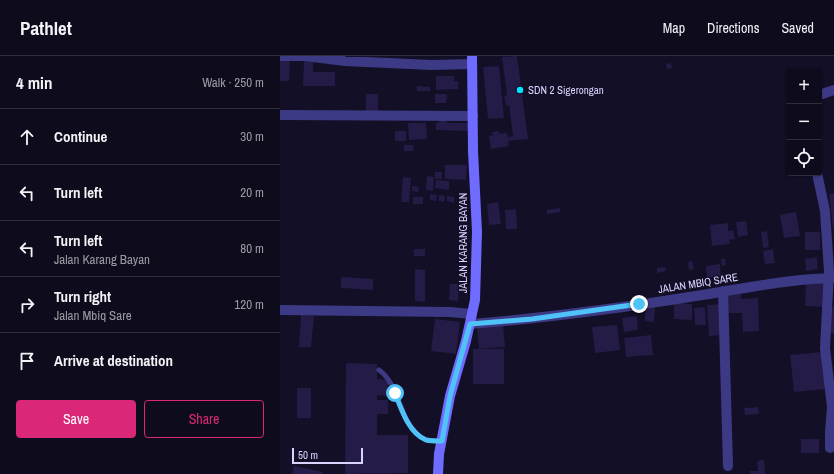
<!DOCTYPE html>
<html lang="en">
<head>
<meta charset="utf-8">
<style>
	:root { --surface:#0e0b1c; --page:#171425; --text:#f1f3f6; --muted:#9b9ba3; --line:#2e2b3b; --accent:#db2777 }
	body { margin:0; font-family:"Archivo Narrow",sans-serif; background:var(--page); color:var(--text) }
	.controls { position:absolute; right:12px; top:12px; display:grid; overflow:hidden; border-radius:4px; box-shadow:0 1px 3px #0004 }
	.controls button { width:36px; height:36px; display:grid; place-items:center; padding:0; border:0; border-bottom:1px solid var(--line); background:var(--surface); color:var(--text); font:20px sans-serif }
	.scale { position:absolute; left:12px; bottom:10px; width:71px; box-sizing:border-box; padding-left:4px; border:2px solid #d9d4ff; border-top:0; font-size:11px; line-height:14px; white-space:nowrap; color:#d9d4ff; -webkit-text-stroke:3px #130f26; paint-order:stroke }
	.stop { position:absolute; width:12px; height:12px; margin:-9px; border:3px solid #4fc3f7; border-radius:50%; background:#fff }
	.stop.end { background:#4fc3f7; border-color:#fff; box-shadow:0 1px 4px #0008 }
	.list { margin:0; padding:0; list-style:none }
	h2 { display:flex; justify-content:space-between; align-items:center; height:52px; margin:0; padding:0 16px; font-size:17px }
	h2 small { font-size:13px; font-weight:400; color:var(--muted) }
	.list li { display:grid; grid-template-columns:26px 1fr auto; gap:12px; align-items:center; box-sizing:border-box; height:56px; padding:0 16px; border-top:1px solid var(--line) }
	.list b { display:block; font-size:15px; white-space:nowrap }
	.list p { margin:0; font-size:13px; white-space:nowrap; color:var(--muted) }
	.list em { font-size:13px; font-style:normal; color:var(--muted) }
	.actions { display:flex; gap:8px; padding:12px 16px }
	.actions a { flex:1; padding:9px 0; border:1px solid var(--accent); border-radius:4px; text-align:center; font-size:14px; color:var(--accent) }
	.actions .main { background:var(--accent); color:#fff }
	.icon { flex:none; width:22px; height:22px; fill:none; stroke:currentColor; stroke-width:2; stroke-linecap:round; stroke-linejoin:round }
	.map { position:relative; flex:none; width:554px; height:418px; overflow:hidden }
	header { display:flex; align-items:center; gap:24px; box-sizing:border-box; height:56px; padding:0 20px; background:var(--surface); border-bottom:1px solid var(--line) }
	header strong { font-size:19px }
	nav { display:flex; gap:22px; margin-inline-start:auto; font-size:14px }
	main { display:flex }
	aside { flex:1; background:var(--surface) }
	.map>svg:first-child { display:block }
	.building { fill:#241b47 }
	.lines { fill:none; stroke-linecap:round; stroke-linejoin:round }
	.lane { stroke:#3d3a85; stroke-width:5 }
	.street { stroke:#3d3a85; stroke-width:10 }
	.secondary { stroke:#6f6bff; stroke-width:10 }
	.route { stroke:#4fc3f7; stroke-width:5 }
	.poi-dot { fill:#00e5ff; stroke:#130f26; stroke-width:1.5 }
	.labels { text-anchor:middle; stroke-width:3; stroke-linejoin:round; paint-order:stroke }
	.poi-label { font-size:11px; fill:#d9d4ff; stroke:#130f26; text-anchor:start }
	.street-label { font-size:11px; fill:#d9d4ff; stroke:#130f26 }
</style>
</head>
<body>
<header>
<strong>Pathlet</strong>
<nav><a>Map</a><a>Directions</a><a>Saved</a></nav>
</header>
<main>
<aside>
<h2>4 min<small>Walk · 250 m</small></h2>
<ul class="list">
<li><svg class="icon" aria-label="ahead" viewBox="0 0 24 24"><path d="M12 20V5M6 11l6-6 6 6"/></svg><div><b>Continue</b></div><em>30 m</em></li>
<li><svg class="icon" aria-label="left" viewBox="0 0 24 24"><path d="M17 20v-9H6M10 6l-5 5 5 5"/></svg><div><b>Turn left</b></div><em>20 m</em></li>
<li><svg class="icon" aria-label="left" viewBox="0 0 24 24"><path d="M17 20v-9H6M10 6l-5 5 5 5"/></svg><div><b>Turn left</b><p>Jalan Karang Bayan</p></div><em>80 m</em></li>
<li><svg class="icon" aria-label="right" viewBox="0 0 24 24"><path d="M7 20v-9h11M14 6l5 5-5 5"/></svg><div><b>Turn right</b><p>Jalan Mbiq Sare</p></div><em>120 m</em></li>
<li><svg class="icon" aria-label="arrive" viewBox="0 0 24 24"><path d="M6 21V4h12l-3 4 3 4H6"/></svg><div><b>Arrive at destination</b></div></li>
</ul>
<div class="actions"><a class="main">Save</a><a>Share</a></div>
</aside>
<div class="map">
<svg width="554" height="418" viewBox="0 0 554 418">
	<rect width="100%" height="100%" fill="#130f26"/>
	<path class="building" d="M237 0 248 83 228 85 229 90 211 93 209 80 213 79 212 76 219 75V78L227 77 228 81 233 80 229 49 226 50 224 40 227 39 222 1Z
		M0 4 10 5 9 25H0Z
		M24 4H33V16H55V30H23Z
		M391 7 392 12 387 13 386 8Z
		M219 10 224 62 208 63 203 11Z
		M156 20H174V25H178V33L156 34Z
		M137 30 150 31V35H137Z
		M86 38H98V58H86Z
		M155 38H167L166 47H155Z
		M159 62H167V67H189V75L156 74V67H159Z
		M128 67H146L147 83 129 84Z
		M115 75H126V85H115Z
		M124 89H134L133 95H124Z
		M165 109H187L186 124 165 123Z
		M155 116H162V123H155Z
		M147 120 154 121 153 135 146 134Z
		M123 121 131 122 129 146H121Z
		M156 124 169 125V134L155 132Z
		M132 130 139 131 138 136 132 135Z
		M554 137V172H553L549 138Z
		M150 138 157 139 156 145 150 144Z
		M159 139 165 140 164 146 159 145Z
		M167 140 174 141V147L167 145Z
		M133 141H143V148H133Z
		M218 146 221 168 209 169 207 148Z
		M280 152V156L267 158V154Z
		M236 153 237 173H226L225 154Z
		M516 156 520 180 504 182 500 159Z
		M466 165 468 179 458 181 456 166Z
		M448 167V175L453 174 455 183 449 184 450 188 432 190 430 169Z
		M487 175 489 191 483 192 481 176Z
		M525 176H540V194H525Z
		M134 193H145V200H134Z
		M493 193 495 207 485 208 483 195Z
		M537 201 538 213 526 215 525 203Z
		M441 203H445L446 209 442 210Z
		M412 205 414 213 409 214 408 206Z
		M440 208 441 220 427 222 426 210Z
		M385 211 386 215 377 217V212Z
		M135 213 145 214V246L135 245Z
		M61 221 93 223V234L61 232Z
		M526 225 545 226 544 251 525 250Z
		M170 228H179L178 245 169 244Z
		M461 236V243L478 242 479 275 463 276 462 257H447L446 237Z
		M394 247 412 248V264L394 263Z
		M441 248 444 279 429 280 427 249Z
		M365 251 375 252 374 266 365 265Z
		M425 251 426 269H415L414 252Z
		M549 251H554V277H547Z
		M21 259 34 260 31 291H19Z
		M357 260 358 274 344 276 342 262Z
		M155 263 180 266 176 298 151 295Z
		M223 269 225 291 199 293 197 270Z
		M337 269 340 294 315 297 312 271Z
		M371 279 373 299 346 301 344 282Z
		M193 293H224V328H193Z
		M542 296 546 333 514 336 510 299Z
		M66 307 97 308V323L108 324 107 340 97 339V344H108V358H97V379H128V417L65 418Z
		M17 332H31V362H17Z
		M478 351 479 358 465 359 464 352Z
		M521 383H539V397H521Z
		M484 404 485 418H470V415H478L477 405Z
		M14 410 43 416 42 418H12Z"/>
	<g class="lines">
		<path class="lane" d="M99 314C122 330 119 374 147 384 151 385 157 385 162 385"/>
		<path class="street" d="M0 0H25L65 5 151 9 192 8
			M539 39 554 34
			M0 59 193 60
			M537 117 545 155 549 215 545 292 552 351 550 377V392
			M443 235 448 410
			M0 254 170 256 192 258
			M190 268C266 262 341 252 416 240 462 233 507 223 554 222"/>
		<path class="secondary" d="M158 418 159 398 170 340 186 285 195 244 197 176 193 95 192 0"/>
	</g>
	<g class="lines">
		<path class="route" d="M115 337C121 353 129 377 146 384 151 385 157 385 162 385L170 340 190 268 252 263 359 248"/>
	</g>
	<circle class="poi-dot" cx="240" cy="34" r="4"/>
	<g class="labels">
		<g class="poi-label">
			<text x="248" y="38">SDN 2 Sigerongan</text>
		</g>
		<g class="street-label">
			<text transform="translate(183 187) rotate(-90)" y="4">JALAN KARANG BAYAN</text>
			<text transform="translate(418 227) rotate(-9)" y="4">JALAN MBIQ SARE</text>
		</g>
	</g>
</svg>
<div class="controls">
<button>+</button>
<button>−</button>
<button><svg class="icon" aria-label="locate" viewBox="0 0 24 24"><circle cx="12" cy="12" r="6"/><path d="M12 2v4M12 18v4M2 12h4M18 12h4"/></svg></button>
</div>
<div class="scale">50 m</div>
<div class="stop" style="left:115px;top:337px"></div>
<div class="stop end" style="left:359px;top:248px"></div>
</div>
</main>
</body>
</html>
